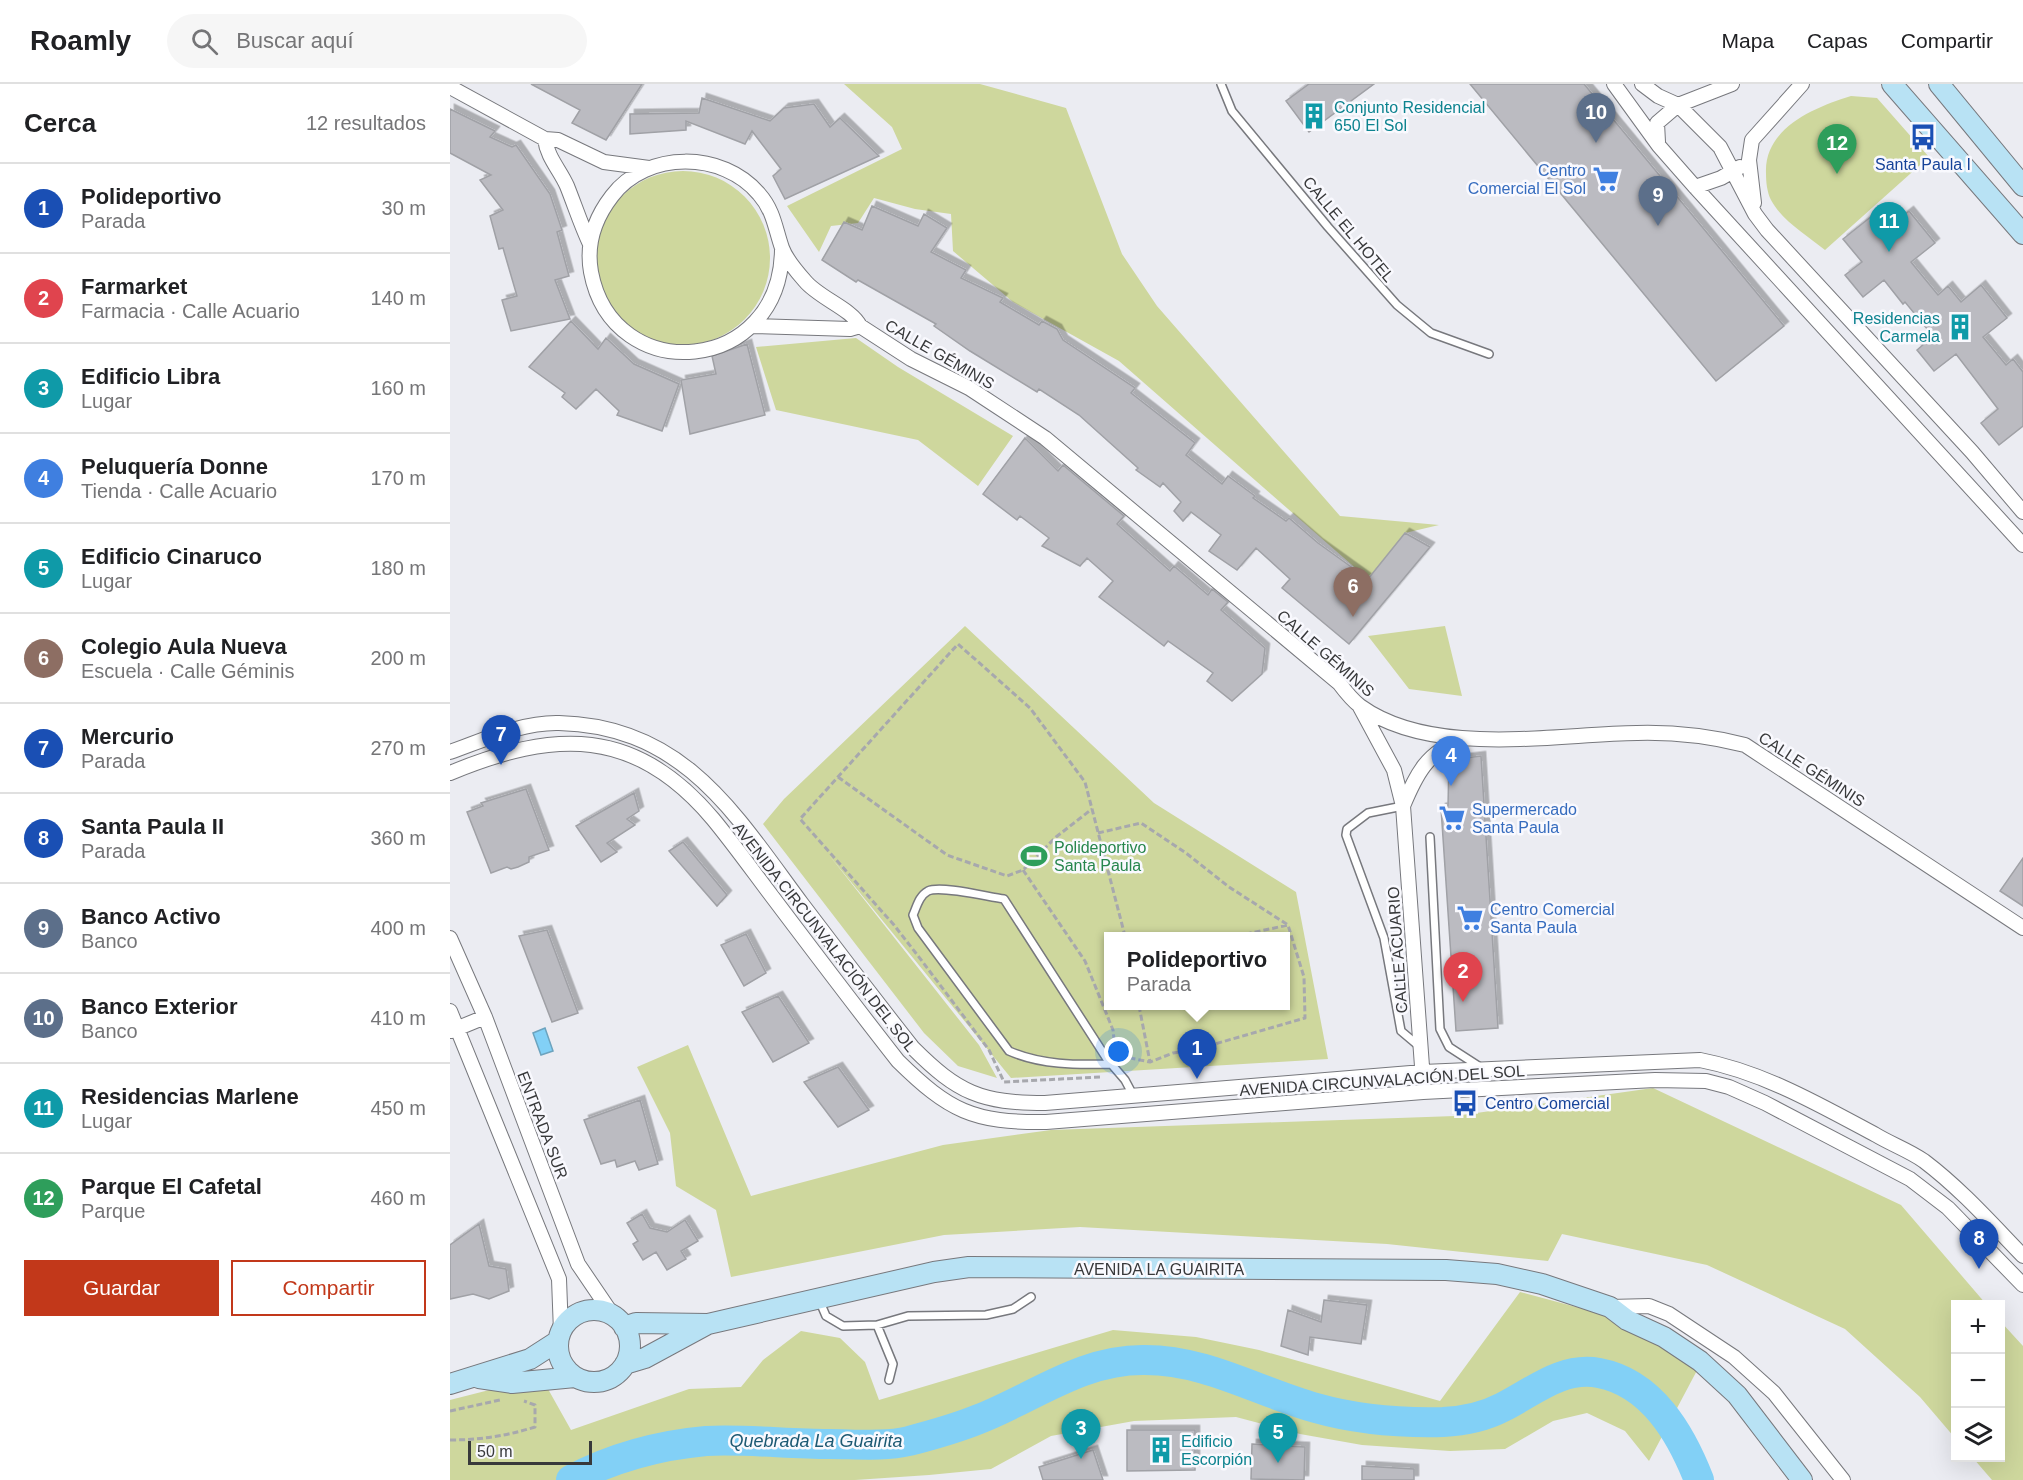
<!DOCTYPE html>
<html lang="es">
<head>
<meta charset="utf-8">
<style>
	:root { --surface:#fff; --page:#f6f6f6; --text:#202124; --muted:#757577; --line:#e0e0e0; --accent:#c2381a }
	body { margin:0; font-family:Arial,sans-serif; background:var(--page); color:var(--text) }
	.controls { position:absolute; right:18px; bottom:18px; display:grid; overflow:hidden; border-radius:0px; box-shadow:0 6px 24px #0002 }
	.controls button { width:54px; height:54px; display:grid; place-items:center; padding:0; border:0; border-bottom:2px solid var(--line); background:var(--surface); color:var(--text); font:30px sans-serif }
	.scale { position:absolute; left:18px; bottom:15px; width:124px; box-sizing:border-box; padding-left:6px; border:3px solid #38393b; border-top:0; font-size:16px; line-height:21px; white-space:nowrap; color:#38393b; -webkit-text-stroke:4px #f9f9fe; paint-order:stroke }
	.you { position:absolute; left:669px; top:968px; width:21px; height:21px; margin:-15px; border:4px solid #fff; border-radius:50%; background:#1a73e8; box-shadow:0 0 0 9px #1a73e833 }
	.badge { display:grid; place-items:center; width:39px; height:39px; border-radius:50%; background:var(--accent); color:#fff; font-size:20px; font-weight:700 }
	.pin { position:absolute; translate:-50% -50px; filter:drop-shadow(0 2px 3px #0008) }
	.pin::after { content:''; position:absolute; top:32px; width:21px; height:18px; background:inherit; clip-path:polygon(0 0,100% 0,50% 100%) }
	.popup { position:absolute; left:654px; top:848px; width:186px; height:78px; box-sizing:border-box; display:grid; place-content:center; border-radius:0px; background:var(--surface); filter:drop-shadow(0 2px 4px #0005); font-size:20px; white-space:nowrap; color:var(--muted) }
	.popup b { font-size:22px; color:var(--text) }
	.popup::after { content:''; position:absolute; left:50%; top:100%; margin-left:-12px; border:12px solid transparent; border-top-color:var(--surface) }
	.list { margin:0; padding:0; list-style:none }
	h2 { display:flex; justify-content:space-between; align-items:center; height:78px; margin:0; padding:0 24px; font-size:26px }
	h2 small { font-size:20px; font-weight:400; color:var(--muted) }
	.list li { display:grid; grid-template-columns:39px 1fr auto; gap:18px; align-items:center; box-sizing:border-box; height:90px; padding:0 24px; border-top:2px solid var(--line) }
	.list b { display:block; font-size:22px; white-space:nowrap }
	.list p { margin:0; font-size:20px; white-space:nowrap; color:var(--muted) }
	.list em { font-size:20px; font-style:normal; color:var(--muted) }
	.actions { display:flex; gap:12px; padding:18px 24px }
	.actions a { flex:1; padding:14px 0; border:2px solid var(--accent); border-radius:0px; text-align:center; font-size:21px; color:var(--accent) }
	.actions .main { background:var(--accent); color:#fff }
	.icon { flex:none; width:33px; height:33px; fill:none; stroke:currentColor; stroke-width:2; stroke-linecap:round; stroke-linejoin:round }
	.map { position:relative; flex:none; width:1573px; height:1396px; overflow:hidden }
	header { display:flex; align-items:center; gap:36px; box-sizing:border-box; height:84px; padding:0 30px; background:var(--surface); border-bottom:2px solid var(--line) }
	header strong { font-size:28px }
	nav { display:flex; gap:33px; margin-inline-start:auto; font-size:21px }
	.search { width:420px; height:54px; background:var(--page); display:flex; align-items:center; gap:15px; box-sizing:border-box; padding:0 21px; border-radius:33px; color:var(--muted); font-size:22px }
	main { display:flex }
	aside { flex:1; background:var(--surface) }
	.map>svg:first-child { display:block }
	.green { fill:#ced79d; fill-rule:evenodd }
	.water { fill:#82d0f6; stroke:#6ca3be; stroke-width:1.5 }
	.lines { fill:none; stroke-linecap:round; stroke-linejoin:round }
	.river { stroke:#82d0f6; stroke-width:30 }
	.building { fill:#bbbbc1; stroke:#a0a1a6; stroke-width:1.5; filter:url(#shadow) }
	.lane-casing { stroke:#77787d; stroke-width:10 }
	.street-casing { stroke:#77787d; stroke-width:16 }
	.secondary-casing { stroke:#77787d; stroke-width:22 }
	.path { stroke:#a7a8ad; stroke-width:3; stroke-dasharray:6 3; stroke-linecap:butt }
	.lane { stroke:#fff; stroke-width:7 }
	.street { stroke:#fff; stroke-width:14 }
	.secondary { stroke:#b8e2f4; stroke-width:20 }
	.labels { text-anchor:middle; stroke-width:5; stroke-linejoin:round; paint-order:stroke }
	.culture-label { font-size:16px; fill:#0d838f; stroke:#f9f9fe; text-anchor:start }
	.transit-label { font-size:16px; fill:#164399; stroke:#f9f9fe }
	.shop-label { font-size:16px; fill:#366cbe; stroke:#f9f9fe; text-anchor:start }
	.street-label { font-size:16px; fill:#38393b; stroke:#f9f9fe }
	.leisure-label { font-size:16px; fill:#27864d; stroke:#f9f9fe; text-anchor:start }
	.water-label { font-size:18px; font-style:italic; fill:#1c5973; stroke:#f9f9fe }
</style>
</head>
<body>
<header>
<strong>Roamly</strong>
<div class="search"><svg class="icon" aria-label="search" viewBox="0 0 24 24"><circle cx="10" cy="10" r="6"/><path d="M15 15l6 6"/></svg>Buscar aquí</div>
<nav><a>Mapa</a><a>Capas</a><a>Compartir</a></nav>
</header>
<main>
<aside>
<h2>Cerca<small>12 resultados</small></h2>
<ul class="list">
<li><span class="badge" style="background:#1a4fb4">1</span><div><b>Polideportivo</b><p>Parada</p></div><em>30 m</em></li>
<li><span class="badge" style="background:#e0444e">2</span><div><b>Farmarket</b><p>Farmacia · Calle Acuario</p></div><em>140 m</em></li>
<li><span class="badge" style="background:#0f9aa8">3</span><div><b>Edificio Libra</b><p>Lugar</p></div><em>160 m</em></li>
<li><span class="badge" style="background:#3f7fe0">4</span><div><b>Peluquería Donne</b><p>Tienda · Calle Acuario</p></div><em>170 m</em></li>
<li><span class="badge" style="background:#0f9aa8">5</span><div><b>Edificio Cinaruco</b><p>Lugar</p></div><em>180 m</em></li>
<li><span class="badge" style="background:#8d6e63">6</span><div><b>Colegio Aula Nueva</b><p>Escuela · Calle Géminis</p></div><em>200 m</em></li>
<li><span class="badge" style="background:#1a4fb4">7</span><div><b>Mercurio</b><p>Parada</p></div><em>270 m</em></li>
<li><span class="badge" style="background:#1a4fb4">8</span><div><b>Santa Paula II</b><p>Parada</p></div><em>360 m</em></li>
<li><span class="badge" style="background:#5c6f8a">9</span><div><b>Banco Activo</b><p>Banco</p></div><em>400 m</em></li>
<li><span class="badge" style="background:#5c6f8a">10</span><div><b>Banco Exterior</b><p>Banco</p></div><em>410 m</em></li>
<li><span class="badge" style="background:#0f9aa8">11</span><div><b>Residencias Marlene</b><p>Lugar</p></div><em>450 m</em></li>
<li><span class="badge" style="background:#2e9e5b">12</span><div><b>Parque El Cafetal</b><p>Parque</p></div><em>460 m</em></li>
</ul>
<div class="actions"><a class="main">Guardar</a><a>Compartir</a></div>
</aside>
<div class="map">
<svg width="1573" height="1396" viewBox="0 0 1573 1396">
	<defs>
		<filter id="shadow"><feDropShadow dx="4.5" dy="-4.5" stdDeviation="0" flood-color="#0004"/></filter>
	</defs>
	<rect width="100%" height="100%" fill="#ebecf2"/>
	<path class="green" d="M394 0H530L616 24 672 170 707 222 890 432 989 441 955 449 918 495 669 277 563 218 503 167 501 130 465 125 424 114 408 139 381 142 369 168 337 122 452 65 442 43Z
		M1401 12 1427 14 1479 73 1375 166C1358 152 1332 137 1321 116 1317 108 1316 98 1316 89 1314 44 1365 23 1401 12Z
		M146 174a87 87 0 1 1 174 0a87 87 0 1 1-174 0Z
		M406 254 448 283 563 352 528 402 468 356 326 326 306 263Z
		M515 542 704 719 846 808 878 975 561 994 379 771 529 961 547 994 508 982 474 949 313 740 334 715ZM658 852H836V922H658Z
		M995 542 1012 612 959 605 918 552Z
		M238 961 301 1112 493 1061 601 1046 1005 1032 1203 1004 1451 1121 1536 1220H1506L1505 1354 1470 1313 1395 1245 1257 1181 1112 1150 1098 1177 937 1160 630 1143 494 1151 281 1193 266 1126 226 1102 220 1049 187 983Z
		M1070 1208 1171 1235 1252 1277 1199 1377 1175 1347 1137 1329 1103 1337 1055 1365 1000 1367 912 1361 850 1350 786 1333 684 1337 601 1352 541 1385 479 1391 405 1396H0V1316L51 1303 98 1305 121 1346 239 1305 291 1303 313 1276 351 1247 390 1254 415 1278 429 1316 663 1246 746 1253 809 1266 990 1317Z
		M1551 1238 1573 1262V1396H1542L1523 1374H1550Z"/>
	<path class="water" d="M95 944 103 967 91 971 83 949Z"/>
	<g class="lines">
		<path class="river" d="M121 1396C161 1374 210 1361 256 1357 296 1355 338 1360 379 1360 405 1360 433 1363 459 1357 482 1351 507 1344 529 1335 585 1313 632 1275 695 1276 757 1276 808 1308 866 1324 908 1336 950 1339 993 1338 1014 1337 1034 1333 1053 1323 1083 1308 1112 1282 1149 1289 1202 1299 1231 1350 1249 1396"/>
	</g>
	<path class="building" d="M81 0H192L156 56 122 39 130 26Z
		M859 0H924L859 48 836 17Z
		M1020 0H1134L1334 242 1266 297Z
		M252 14 320 37 334 24 364 20 380 43 390 34 429 72 335 115 323 92 331 85 302 47 295 60 236 37V46L180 50V30L249 29Z
		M0 25 45 47 40 53 62 63 66 61 100 110 112 146 107 148 119 192 105 196 120 235 61 247 52 216 67 212 53 164 49 165 40 132 53 126 30 96 41 91 0 69Z
		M422 122 468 142 474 130 497 144 481 168 516 186 511 194 553 214 550 218 589 241 592 237 607 245 613 256 685 304 681 309 745 359 736 371 772 400 778 392 805 412 803 414 836 437 839 434 868 459 918 495 955 449 980 463 899 560 832 504 840 495 806 464 787 486 759 467 771 451 741 428 733 437 724 427 731 418 713 399 710 403 686 386 688 384 629 331 589 305 587 308 520 267 484 242 486 240 408 196 406 198 372 176 394 138 412 146Z
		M1459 127 1485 159 1461 178 1488 211 1498 202 1511 218 1531 201 1557 234 1533 253 1556 281 1563 275 1573 288V342L1549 361 1531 339 1548 325 1506 270 1484 287 1467 266 1483 252 1455 218 1453 220 1434 196 1413 213 1395 191 1412 178 1393 155 1427 128 1439 143Z
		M121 237 148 265 156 254 184 280 229 300 212 347 167 331 169 327 146 305 126 325 112 313 115 309 79 283Z
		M297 260 315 331 240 350 231 296 266 290 262 272Z
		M575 354 608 387 613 381 674 432 667 440 720 487 724 482 758 511 762 505 778 518 771 526 815 564 812 590 782 617 757 597 763 589 718 557 714 562 649 513 663 497 637 474 630 482 592 462 599 454 570 432 567 436 533 410Z
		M1031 672 1048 944 1006 947 991 724 998 722 999 676Z
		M76 705 99 766 79 773V778L68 783 61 785 57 783 41 789 17 728 33 722 31 719Z
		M184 709 189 727 177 735 185 741 157 759 167 768 151 778 126 742Z
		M233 758 277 811 267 822 219 767Z
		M1573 774V822L1550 807Z
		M97 846 128 929 102 938 69 852Z
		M296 850 316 889 294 902 271 861Z
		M328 912 359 959 323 978 292 928Z
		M388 983 419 1026 388 1043 354 998Z
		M190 1016 208 1080 189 1086 185 1077 167 1083 165 1076 151 1080 134 1036Z
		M192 1130 200 1144 217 1148 235 1136 248 1157 231 1167 236 1175 217 1186 206 1168 193 1176 183 1160 188 1157 177 1139Z
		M29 1140 39 1182 56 1185 59 1207 39 1215 23 1210 0 1215V1161Z
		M874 1216 917 1221 911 1260 860 1253 858 1271 831 1262 838 1226 871 1238Z
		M677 1346H745V1386L677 1387Z
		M802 1360 855 1363 854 1396 801 1395Z
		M643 1366 653 1396H593L589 1383Z
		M912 1382 964 1385V1396H912Z"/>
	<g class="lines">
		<g class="lane-casing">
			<path id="lane" d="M771 0 782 27 878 143 947 221 981 249 1039 270
				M953 722 918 729 897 745 896 751 934 854 951 947 970 963
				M980 753 990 945 999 963 1030 983
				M660 980C626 981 591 981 559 967L468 844 463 831C467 822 469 812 478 807 491 801 538 813 554 815L657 975 675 996 683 1011
				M370 1218 376 1232 393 1242 427 1241 458 1232 536 1231 563 1225 581 1213
				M427 1241 443 1280 439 1296"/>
		</g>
		<g class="street-casing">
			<path id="street" d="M1164 0 1209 62 1245 103 1573 461
				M1192 0 1208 12 1228 21 1270 63 1305 130 1317 146 1522 368 1573 428
				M0 3 95 55 108 56 154 78 199 84
				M95 55C97 73 110 86 117 102 125 122 131 141 140 160
				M1208 58 1207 39 1228 21 1282 0
				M1245 103 1271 94 1290 83
				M1304 119 1299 76 1302 56 1352 0
				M332 164C332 291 163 305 141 188 136 160 145 134 162 112 197 66 273 67 309 110 324 127 325 144 332 164 336 175 347 188 355 197 369 214 402 225 410 242L461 275 519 304 595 354 889 599C895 607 902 616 910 622 982 674 1104 650 1187 649 1224 648 1259 652 1295 661L1573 844
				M302 242 400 245 410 242
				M910 623 944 686 953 722 973 996
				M0 668C34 656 72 638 109 639 234 642 285 730 352 820 389 869 426 917 463 964 508 1009 531 1019 595 1019L973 988 1250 976C1313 988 1370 1021 1426 1051 1441 1060 1460 1067 1474 1077 1511 1105 1541 1139 1573 1172
				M0 689C104 646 185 642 263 735 282 758 300 783 318 807 361 864 404 921 448 977 499 1027 523 1039 596 1038L973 1008 1205 996 1256 997 1279 1003 1315 1019 1460 1095 1498 1124 1573 1201
				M953 722C965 693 978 665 1011 658
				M0 854 35 933 128 1180 164 1233
				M0 927 109 1195 111 1248
				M1 947 35 933
				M1160 1223 1199 1222 1219 1230 1284 1273 1324 1309 1393 1396"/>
		</g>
		<g class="secondary-casing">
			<path id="secondary" d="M1442 0 1573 150
				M1489 0 1573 102
				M108 1262a36 36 0 1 1 72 0a36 36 0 1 1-72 0Z
				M174 1243 186 1239 258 1240 484 1188 519 1183 996 1186 1047 1190 1092 1200 1160 1223 1177 1236 1214 1253 1250 1277 1287 1311 1352 1396
				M175 1280 195 1274 256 1241
				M29 1294 62 1299 125 1293
				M0 1300 80 1275 108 1257"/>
		</g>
		<path class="path" d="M388 693 497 771 557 792 573 786 606 753 642 725
			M648 749 691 739 736 769 779 803 838 841 854 893 855 934 744 966 723 969 700 978 670 972
			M573 786 635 877 663 946 665 964
			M787 852 838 841
			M689 922 700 978
			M650 993 554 998 539 966 472 877 444 841 350 735 508 560 580 624 635 698 675 852
			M0 1327 50 1316
			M0 1356C30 1356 56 1352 85 1343V1321L74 1317"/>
		<use href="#lane" class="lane"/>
		<use href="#street" class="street"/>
		<use href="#secondary" class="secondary"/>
	</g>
	<defs>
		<g id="building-bare" transform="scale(2.07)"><path d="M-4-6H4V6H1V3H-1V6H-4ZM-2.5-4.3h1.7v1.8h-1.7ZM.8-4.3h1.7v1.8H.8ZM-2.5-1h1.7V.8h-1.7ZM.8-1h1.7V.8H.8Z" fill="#0f9aa8" stroke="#f9f9fe" stroke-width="2.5" paint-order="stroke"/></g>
		<g id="bus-bare" transform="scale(2.07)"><path d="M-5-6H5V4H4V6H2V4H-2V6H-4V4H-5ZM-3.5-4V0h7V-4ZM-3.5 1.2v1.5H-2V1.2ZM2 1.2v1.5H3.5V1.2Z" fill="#1a4fb4" stroke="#f9f9fe" stroke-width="2.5" paint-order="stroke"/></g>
		<g id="supermarket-bare" transform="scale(2.07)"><path d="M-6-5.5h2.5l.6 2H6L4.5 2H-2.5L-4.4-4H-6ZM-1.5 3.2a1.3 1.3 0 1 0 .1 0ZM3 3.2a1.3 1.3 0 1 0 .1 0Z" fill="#3f7fe0" stroke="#f9f9fe" stroke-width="2.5" paint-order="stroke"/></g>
		<g id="stadium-bare" transform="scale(2.07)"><path d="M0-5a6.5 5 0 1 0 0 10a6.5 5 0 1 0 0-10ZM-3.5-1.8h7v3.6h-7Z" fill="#2e9e5b" stroke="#f9f9fe" stroke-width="2.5" paint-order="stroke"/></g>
	</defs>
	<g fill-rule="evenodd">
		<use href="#building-bare" x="864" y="32"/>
		<use href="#bus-bare" x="1473" y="53"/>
		<use href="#supermarket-bare" x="1156" y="95"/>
		<use href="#building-bare" x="1510" y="243"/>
		<use href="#supermarket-bare" x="1002" y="734"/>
		<use href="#stadium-bare" x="584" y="772"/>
		<use href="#supermarket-bare" x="1020" y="834"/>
		<use href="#bus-bare" x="1015" y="1019"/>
		<use href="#building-bare" x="711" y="1366"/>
	</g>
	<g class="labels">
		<g class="culture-label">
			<text x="884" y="29">Conjunto Residencial<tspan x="884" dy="18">650 El Sol</tspan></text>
			<text x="1490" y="240" text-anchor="end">Residencias<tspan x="1490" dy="18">Carmela</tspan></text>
			<text x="731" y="1363">Edificio<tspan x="731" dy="18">Escorpión</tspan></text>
		</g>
		<g class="transit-label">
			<text x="1473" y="86">Santa Paula I</text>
			<text x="1035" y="1025" text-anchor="start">Centro Comercial</text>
		</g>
		<g class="shop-label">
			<text x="1136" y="92" text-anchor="end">Centro<tspan x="1136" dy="18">Comercial El Sol</tspan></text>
			<text x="1022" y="731">Supermercado<tspan x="1022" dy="18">Santa Paula</tspan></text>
			<text x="1040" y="831">Centro Comercial<tspan x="1040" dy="18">Santa Paula</tspan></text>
		</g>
		<g class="street-label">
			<text transform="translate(899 145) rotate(50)" y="6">CALLE EL HOTEL</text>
			<text transform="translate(490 270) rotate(30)" y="6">CALLE GÉMINIS</text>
			<text transform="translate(876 569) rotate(41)" y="6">CALLE GÉMINIS</text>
			<text transform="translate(1362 685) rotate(33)" y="6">CALLE GÉMINIS</text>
			<text transform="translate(375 853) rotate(52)" y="6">AVENIDA CIRCUNVALACIÓN DEL SOL</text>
			<text transform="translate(947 866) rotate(-94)" y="6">CALLE ACUARIO</text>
			<text transform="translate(932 996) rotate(-4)" y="6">AVENIDA CIRCUNVALACIÓN DEL SOL</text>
			<text transform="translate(93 1041) rotate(69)" y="6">ENTRADA SUR</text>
			<text x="709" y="1191">AVENIDA LA GUAIRITA</text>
		</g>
		<g class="leisure-label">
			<text x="604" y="769">Polideportivo<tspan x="604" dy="18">Santa Paula</tspan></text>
		</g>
		<g class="water-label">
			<text x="366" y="1363">Quebrada La Guairita</text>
		</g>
	</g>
</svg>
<div class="controls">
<button>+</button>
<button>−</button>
<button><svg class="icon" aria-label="layers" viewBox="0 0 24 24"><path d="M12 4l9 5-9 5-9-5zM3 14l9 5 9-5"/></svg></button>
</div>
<div class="scale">50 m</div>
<div class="you"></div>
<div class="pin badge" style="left:747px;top:995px;background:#1a4fb4">1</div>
<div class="popup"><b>Polideportivo</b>Parada</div>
<div class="pin badge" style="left:1013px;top:918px;background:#e0444e">2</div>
<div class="pin badge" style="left:631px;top:1375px;background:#0f9aa8">3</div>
<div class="pin badge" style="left:1001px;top:702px;background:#3f7fe0">4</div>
<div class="pin badge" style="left:828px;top:1379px;background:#0f9aa8">5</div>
<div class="pin badge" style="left:903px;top:533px;background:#8d6e63">6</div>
<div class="pin badge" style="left:51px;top:681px;background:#1a4fb4">7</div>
<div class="pin badge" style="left:1529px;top:1185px;background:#1a4fb4">8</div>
<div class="pin badge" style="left:1208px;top:142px;background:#5c6f8a">9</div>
<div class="pin badge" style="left:1146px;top:59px;background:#5c6f8a">10</div>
<div class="pin badge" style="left:1439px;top:168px;background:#0f9aa8">11</div>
<div class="pin badge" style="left:1387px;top:90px;background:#2e9e5b">12</div>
</div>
</main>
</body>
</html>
